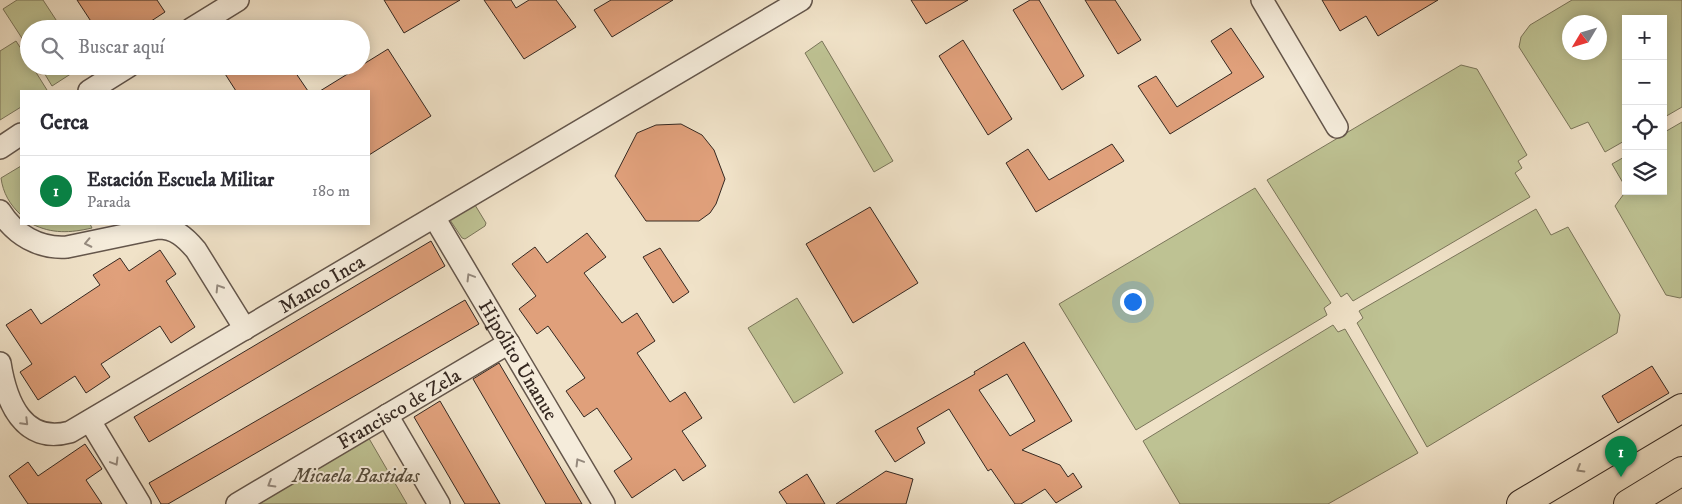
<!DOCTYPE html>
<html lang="es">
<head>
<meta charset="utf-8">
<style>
	:root { --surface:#fff; --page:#f7f7f7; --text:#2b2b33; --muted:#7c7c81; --line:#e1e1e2; --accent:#0b8043 }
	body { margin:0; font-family:"IM FELL DW Pica",serif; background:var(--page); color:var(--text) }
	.controls { position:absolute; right:15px; top:15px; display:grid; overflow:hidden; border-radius:0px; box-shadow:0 2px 12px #0003 }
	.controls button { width:45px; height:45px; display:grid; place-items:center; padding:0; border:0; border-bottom:1px solid var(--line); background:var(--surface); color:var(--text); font:25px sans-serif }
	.compass { position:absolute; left:1562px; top:15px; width:45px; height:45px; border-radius:50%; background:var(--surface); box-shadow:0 2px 12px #0003; rotate:232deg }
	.you { position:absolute; left:1132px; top:301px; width:18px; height:18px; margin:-12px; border:4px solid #fff; border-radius:50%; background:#1a73e8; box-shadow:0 0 0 8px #1a73e833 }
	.badge { display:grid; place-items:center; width:32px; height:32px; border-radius:50%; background:var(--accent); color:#fff; font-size:16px; font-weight:700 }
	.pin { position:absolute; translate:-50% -41px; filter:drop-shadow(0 1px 2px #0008) }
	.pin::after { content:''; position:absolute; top:26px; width:18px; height:15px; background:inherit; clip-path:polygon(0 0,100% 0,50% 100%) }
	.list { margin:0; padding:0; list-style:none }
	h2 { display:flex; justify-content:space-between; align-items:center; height:65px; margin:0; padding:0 20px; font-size:21px }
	h2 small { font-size:16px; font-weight:400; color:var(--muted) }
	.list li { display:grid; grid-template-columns:32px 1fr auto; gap:15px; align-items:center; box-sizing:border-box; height:70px; padding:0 20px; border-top:1px solid var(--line) }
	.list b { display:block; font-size:19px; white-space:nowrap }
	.list p { margin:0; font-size:16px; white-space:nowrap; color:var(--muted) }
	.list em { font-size:16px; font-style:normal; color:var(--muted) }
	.icon { flex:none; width:28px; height:28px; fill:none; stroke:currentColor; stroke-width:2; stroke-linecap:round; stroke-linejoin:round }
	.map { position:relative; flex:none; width:1682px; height:504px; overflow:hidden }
	.search { position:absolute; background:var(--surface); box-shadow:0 2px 12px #0003; left:20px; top:20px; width:350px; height:55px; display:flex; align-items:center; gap:12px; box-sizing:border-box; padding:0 18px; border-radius:28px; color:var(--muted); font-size:19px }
	.panel { position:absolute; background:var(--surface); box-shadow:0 2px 12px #0003; left:20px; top:90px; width:350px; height:135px; border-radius:0px }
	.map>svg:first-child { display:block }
	.green { fill:#bec293; stroke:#7a755a; fill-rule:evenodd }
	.building { fill:#e0a07b; stroke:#352821; fill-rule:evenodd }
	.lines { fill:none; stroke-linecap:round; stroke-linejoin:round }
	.minor-casing { stroke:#64564b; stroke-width:24 }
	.primary-casing { stroke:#352821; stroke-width:30 }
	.minor { stroke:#f5ecdb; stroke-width:21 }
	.primary { stroke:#f0e2c8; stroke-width:28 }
	.oneway { stroke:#958a7e }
	.oneway2 { stroke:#928574 }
	.labels { text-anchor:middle; stroke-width:4; stroke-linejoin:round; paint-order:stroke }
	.street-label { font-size:20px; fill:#352821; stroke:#f5ecdb }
	.park-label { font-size:20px; font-style:italic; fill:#574e3e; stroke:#f5ecdb }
</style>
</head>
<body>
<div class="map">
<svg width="1682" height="504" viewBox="0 0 1682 504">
	<rect width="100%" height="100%" fill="#f0e2c8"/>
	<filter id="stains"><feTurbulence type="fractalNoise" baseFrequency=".004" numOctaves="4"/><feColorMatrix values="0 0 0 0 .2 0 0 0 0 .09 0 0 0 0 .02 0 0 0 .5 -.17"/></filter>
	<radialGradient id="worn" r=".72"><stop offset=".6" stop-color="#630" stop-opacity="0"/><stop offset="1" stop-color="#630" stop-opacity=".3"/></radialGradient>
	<path class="green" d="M17 0H43L62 29H29V49L3 9Z
		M1572 0H1682V107L1663 118V19H1626V140L1605 152 1588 122 1571 129 1519 47 1521 37 1530 25ZM1570 22H1600V52H1570Z
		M16 41 29 61V66H32L47 90 45 91H21V107L0 120V51Z
		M822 41 893 161 874 172 805 53Z
		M1461 65 1477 69 1527 155 1518 161 1522 168 1515 173 1530 197 1353 301 1347 293 1341 297 1267 180Z
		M40 66H83L52 86Z
		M1682 122V297L1680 298 1666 295 1615 206 1626 191H1663V133Z
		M1626 156V188L1612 164Z
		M21 166V215C10 205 3 193 1 178Z
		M1255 188 1331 303 1324 308 1327 315 1136 430 1059 304Z
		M472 204 475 205 486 223 485 226 465 239 462 238 450 220 451 217Z
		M1536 209 1551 235 1568 227 1620 315 1617 333 1427 447 1357 323 1363 318 1359 311Z
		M32 224H90L92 228C70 233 52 234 32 224Z
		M797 298 843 373 794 403 748 328Z
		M1333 325 1338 332 1345 329 1418 453 1328 504H1180L1143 441Z
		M367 435 407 504H250Z"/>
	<path class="building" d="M77 0H157L165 12 139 29H96Z
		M384 0H460L404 33Z
		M484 0H511L516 8 529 0H556L576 27 524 59Z
		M611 0H673L612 37 594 10Z
		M911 0H968L926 24Z
		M1030 0H1039L1084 76 1062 90 1013 10Z
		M1085 0H1115L1141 40 1118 54Z
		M1322 0H1438L1378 36 1366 16 1340 31Z
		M1231 28 1264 77 1170 134 1138 86 1156 76 1177 107 1232 73 1211 41Z
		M963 40 1012 119 988 135 939 56Z
		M388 49 431 116 369 155V91H320Z
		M220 66H291L308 91H236Z
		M681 124 702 135 714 150 725 179 716 204 710 213 699 221H646L615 176 637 133 656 125Z
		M1112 144 1124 161 1036 212 1006 163 1028 149 1049 180Z
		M870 207 918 283 853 323 806 244Z
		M587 233 606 257 584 273 622 323 637 313 655 341 637 353 670 402 685 392 702 418 682 431 706 466 683 481 675 469 632 498 614 471 632 459 597 408 584 417 566 391 585 378 548 326 537 334 519 309 536 296 512 264 535 247 547 263Z
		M431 241 445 266 149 442 134 417Z
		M660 248 689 292 673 303 643 257Z
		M160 250 176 274 166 281 195 327 171 343 160 326 101 364 110 377 86 393 75 376 38 400 20 372 32 364 6 325 31 309 41 324 100 285 93 275 120 258 129 271Z
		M465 300 479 324 168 504H161L149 483Z
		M1024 342 1072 421 1022 450 1060 465 1068 477 1073 473 1082 487 1056 503 1045 489 1021 504H1015L991 469 988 471 949 409 917 428 925 443 895 462 875 431 975 374 974 372ZM1007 374 1035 421 1010 436 979 390Z
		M499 363 582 504H546L473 379Z
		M1652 366 1669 393 1618 423 1602 396Z
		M440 401 500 504H465L414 417Z
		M85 444 102 469 86 480 102 504H28L9 476 28 462 38 476Z
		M886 471 913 479 906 504H836Z
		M807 474 825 504H787L779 492Z"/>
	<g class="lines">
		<g class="minor-casing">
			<g id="minor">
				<path d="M1262 0 1337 127"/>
				<path d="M191 29 238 0"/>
				<path d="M89 91 129 66"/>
				<path d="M0 148 21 134"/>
				<path d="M0 211C15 235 39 249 67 247L158 228C175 228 185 237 196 250L245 329"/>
				<path id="s1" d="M434 217 604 504"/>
				<path id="s2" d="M0 363C6 401 23 445 70 432L801 0"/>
				<path d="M387 415 439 504"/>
				<path d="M90 421 140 504"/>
				<path id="s3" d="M237 504 509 343"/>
			</g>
		</g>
		<g class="primary-casing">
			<path id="primary" d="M1521 504 1682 408
				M1628 504 1682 471"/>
		</g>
		<use href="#minor" class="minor"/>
		<use href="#primary" class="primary"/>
	</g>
	<defs><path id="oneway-chevron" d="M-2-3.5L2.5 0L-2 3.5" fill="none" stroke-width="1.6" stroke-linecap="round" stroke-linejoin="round" transform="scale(1.25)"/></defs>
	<g class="oneway">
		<use href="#oneway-chevron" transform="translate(88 243) rotate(168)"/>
		<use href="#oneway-chevron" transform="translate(470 277) rotate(-121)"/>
		<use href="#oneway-chevron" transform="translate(219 288) rotate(-122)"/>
		<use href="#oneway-chevron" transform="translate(25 422) rotate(45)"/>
		<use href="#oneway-chevron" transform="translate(115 462) rotate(59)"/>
		<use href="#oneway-chevron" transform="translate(579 462) rotate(-121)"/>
		<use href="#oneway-chevron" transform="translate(271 484) rotate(149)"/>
	</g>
	<use class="oneway2" href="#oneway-chevron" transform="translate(1580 469) rotate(149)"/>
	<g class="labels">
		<g class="street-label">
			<text dy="7" stroke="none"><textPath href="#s2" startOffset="406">Manco Inca</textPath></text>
			<text dy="7" stroke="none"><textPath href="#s1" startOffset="166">Hipólito Unanue</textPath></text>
			<text dy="7" stroke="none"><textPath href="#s3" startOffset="188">Francisco de Zela</textPath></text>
		</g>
		<g class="park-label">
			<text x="356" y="482">Micaela Bastidas</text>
		</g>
	</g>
	<rect width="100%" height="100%" filter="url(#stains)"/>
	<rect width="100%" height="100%" fill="url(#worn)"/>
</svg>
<div class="controls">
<button>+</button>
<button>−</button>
<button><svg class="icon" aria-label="locate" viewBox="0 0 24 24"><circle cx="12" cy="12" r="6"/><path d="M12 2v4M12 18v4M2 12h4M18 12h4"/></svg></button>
<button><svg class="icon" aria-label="layers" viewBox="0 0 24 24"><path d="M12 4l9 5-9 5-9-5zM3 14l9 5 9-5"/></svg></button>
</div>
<svg class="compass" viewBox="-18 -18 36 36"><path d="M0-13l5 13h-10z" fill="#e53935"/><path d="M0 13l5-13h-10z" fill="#7c7c81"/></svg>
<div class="you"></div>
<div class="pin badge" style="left:1621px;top:477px">1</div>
<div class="search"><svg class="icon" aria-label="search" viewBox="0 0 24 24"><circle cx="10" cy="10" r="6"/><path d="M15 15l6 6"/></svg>Buscar aquí</div>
<section class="panel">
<h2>Cerca<small></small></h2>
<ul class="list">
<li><span class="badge">1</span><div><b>Estación Escuela Militar</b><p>Parada</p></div><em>180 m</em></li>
</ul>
</section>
</div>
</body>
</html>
